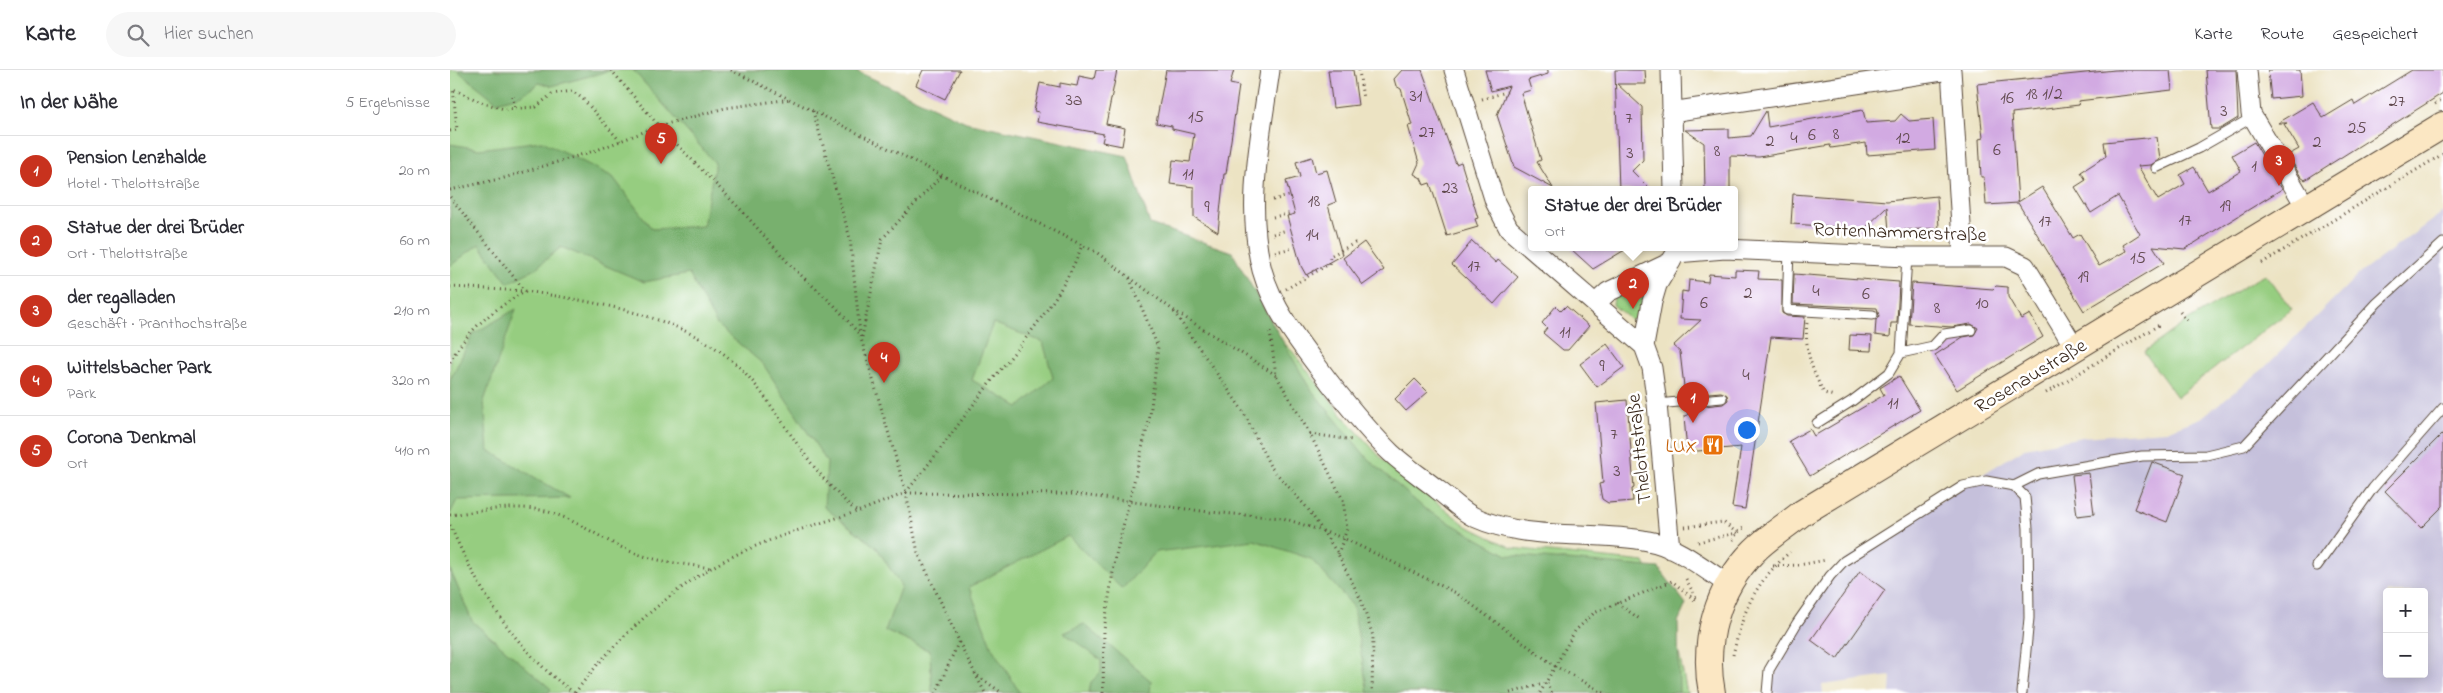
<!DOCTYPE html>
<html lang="de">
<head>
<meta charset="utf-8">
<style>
	:root { --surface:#fff; --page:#f7f7f7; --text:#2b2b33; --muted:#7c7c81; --line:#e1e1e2; --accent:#c8321e }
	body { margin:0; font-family:"Indie Flower",sans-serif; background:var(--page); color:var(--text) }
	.controls { position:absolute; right:15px; bottom:15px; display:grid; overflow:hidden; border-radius:5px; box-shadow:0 2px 12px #0003 }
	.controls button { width:45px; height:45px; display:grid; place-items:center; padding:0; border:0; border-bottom:1px solid var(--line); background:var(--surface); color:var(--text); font:25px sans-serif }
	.you { position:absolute; left:1296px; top:359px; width:18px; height:18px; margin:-12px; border:4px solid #fff; border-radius:50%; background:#1a73e8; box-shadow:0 0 0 8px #1a73e833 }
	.badge { display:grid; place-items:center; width:32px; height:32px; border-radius:50%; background:var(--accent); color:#fff; font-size:16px; font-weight:700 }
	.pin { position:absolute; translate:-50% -41px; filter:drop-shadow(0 1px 2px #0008) }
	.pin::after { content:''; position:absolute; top:26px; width:18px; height:15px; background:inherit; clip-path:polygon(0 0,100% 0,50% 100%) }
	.popup { position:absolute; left:1078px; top:116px; width:210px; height:65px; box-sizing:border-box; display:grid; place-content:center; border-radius:5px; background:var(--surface); filter:drop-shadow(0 1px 4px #0005); font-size:16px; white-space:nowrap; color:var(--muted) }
	.popup b { font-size:19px; color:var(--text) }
	.popup::after { content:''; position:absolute; left:50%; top:100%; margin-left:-10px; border:10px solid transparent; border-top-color:var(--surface) }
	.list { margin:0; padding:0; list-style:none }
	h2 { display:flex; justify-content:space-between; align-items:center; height:65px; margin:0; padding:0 20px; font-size:21px }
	h2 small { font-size:16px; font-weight:400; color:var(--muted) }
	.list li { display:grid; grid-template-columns:32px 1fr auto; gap:15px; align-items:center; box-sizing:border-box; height:70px; padding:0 20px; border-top:1px solid var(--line) }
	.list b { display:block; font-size:19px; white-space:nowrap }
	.list p { margin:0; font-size:16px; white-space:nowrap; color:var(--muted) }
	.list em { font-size:16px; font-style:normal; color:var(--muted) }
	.icon { flex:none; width:28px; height:28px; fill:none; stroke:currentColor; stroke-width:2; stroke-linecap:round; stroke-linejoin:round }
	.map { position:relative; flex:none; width:1993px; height:623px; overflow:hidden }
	header { display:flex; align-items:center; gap:30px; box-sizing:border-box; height:70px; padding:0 25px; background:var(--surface); border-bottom:1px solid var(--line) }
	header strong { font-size:24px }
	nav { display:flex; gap:28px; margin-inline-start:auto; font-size:18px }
	.search { width:350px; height:45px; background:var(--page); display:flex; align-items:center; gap:12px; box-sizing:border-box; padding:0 18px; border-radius:28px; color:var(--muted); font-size:19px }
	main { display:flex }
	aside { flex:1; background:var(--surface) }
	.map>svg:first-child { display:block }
	.industrial { fill:#c5c0db; fill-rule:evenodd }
	.green { fill:#96cd80; stroke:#687c4f }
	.forest { fill:#78b06e; stroke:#5a6d46; fill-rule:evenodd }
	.building { fill:#d2aae2 }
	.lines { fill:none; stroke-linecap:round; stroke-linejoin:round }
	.lane-casing { stroke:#564637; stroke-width:11 }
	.street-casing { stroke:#564637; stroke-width:21 }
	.secondary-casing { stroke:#564637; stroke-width:28 }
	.path { stroke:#564637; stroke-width:3; stroke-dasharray:1 4; stroke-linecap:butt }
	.lane { stroke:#fff; stroke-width:9 }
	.street { stroke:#fff; stroke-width:19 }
	.secondary { stroke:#fbe7c3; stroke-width:26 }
	.labels { text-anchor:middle; stroke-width:5; stroke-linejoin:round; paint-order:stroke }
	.number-label { font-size:18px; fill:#614a4f }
	.street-label { font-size:20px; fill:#3b2a1e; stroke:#fff }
	.food-label { font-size:20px; fill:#c56008; stroke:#fff; text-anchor:end }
</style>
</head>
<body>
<header>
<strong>Karte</strong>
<div class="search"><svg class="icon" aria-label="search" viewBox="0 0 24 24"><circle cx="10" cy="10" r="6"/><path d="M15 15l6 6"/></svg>Hier suchen</div>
<nav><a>Karte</a><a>Route</a><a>Gespeichert</a></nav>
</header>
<main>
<aside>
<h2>In der Nähe<small>5 Ergebnisse</small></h2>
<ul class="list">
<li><span class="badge">1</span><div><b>Pension Lenzhalde</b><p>Hotel · Thelottstraße</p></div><em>20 m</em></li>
<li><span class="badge">2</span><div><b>Statue der drei Brüder</b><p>Ort · Thelottstraße</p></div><em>60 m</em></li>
<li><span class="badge">3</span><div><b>der regalladen</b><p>Geschäft · Pranthochstraße</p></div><em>210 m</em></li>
<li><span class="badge">4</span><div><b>Wittelsbacher Park</b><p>Park</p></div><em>320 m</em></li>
<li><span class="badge">5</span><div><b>Corona Denkmal</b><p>Ort</p></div><em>410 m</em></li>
</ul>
</aside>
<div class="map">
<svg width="1993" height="623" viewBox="0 0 1993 623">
	<rect width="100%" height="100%" fill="#fff"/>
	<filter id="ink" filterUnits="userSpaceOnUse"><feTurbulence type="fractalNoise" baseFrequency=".02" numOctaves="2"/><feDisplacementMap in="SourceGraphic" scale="10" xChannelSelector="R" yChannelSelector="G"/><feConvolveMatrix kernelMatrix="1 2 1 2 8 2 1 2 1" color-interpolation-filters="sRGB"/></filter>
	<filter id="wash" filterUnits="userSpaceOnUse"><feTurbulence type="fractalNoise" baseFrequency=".0096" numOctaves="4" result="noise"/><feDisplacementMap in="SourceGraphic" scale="20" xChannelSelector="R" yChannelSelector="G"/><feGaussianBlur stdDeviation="1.12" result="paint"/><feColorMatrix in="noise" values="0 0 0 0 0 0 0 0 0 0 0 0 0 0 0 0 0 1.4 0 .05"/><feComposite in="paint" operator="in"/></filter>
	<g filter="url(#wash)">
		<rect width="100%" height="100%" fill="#ece3c3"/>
		<path class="industrial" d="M1993 142V623H1440L1441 606 1372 615 1373 623H1315L1370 519 1394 491 1575 378 1632 367 1716 361 1751 348 1813 299 1909 204ZM1937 522H1974V604H1937Z"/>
		<path class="green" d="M0 0H370L760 197 842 281 893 346 934 391 1017 456 1062 478 1194 492 1223 554 1237 623H0Z
			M1815 204 1842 239 1727 327 1694 282 1737 251Z
			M1196 212 1197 214 1189 254H1186L1163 235 1164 227Z"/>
		<path class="forest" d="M7 0H162L102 16 89 13 72 25 47 32Z
			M183 0H404L516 52 677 86 700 154 782 182 859 317 918 389 975 439 1057 485 1209 498 1236 534 1228 552 1229 623H918L903 536 861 489 804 470 706 482 672 519 618 466 519 517 542 578 570 623H482L480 581 435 561 451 516 427 478 374 437 377 392 313 294 267 255 239 204 194 212 111 177 85 199 58 213 29 174 0 196V74L29 79 92 71 163 107 202 159 253 156 265 93ZM543 253 593 272 603 308 569 337 522 310Z
			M66 239 34 331 38 380 120 428 7 430 0 444V310L23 264Z
			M0 499 22 551 101 619 98 623H0Z
			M634 554 701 611 700 623H639L641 612 651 602V590L614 563Z"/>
		<g id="blocks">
			<path class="building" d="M473 0H510L495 29 466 15Z
				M646 0H667L656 54 675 58 672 76 652 72 654 64 587 52 589 42 584 41 590 13 610 17V13L627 16 629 6 644 9Z
				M716 0H784L780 14 789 16 776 104H774L768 162 744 147V117L720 114 723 90 740 92 744 64 722 59V56L706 53Z
				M878 0H903L908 35 883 38Z
				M952 0H972L1006 94 1011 92 1028 148 1025 149 1028 157 997 166 980 113 974 115 971 108 964 104 969 93 958 56 962 55 951 19 946 16 944 9Z
				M1035 0H1098V4L1078 10 1081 20 1071 23 1091 90 1087 92 1103 118 1064 97 1047 45 1059 16 1041 21Z
				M1165 0H1195L1196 14H1167L1192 37 1193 90 1182 101 1201 120H1169Z
				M1665 0H1720L1722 20 1628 31 1629 35 1562 43 1568 132 1592 117 1623 168 1630 164 1649 196 1676 181 1673 175 1690 164 1668 126 1641 143 1625 117 1636 110 1631 102 1656 86 1654 72 1707 67 1710 89 1701 95 1688 96 1708 130 1735 114 1730 105 1744 97 1758 121 1791 101 1782 85 1804 72 1832 119 1735 179 1703 176 1714 193 1634 241 1568 133 1536 135 1534 107H1531L1529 69 1533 68 1527 14Z
				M1756 0H1786L1788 48 1770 59H1761Z
				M1818 0H1850L1852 26 1821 29Z
				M1962 0H1993V23L1855 110 1851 107 1838 85 1849 79 1834 54 1837 53H1828L1863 32 1873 48 1903 30 1905 35Z
				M1413 40 1416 53 1445 51 1451 44 1459 51 1483 49 1485 80 1417 85 1416 73 1381 78 1380 75 1309 87 1280 86V120H1255L1254 73 1235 60 1279 59V68L1301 66 1316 41 1318 57Z
				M862 87 866 103 877 100 886 132 878 135 892 185 856 205 851 196 837 146 845 144 836 111 850 107 846 92Z
				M1343 124 1437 131 1487 126 1489 158 1439 161 1437 137 1410 163 1406 158 1341 154Z
				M1022 171 1046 193 1048 190 1068 207 1044 234 1002 195Z
				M914 172 934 200 913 215 893 188Z
				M1120 178H1178L1143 199Z
				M1285 200 1309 201 1308 209 1332 210V243L1337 246 1355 247 1353 269 1321 267 1295 439 1282 437 1291 377 1237 382 1234 346 1238 345 1237 338 1273 334 1278 330 1277 325 1271 322 1235 325 1230 282 1223 276 1251 250 1230 249 1232 221 1238 222 1239 210 1258 212 1259 204 1285 206Z
				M1344 204 1449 212 1447 253H1441L1440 267 1425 265 1426 250 1429 246 1427 238 1343 234Z
				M1462 213 1543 219 1546 216 1558 217V227L1571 249 1580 244 1593 267 1507 320 1485 285 1513 267 1524 265 1528 258 1521 254 1502 257 1459 254Z
				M1106 236 1111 241 1116 236 1139 256 1118 280H1113L1093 263 1097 258 1092 253Z
				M1400 265 1422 266 1421 281 1399 280Z
				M1157 274 1174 297 1147 317 1130 294Z
				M1449 306 1470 340 1360 406 1339 371 1360 359 1364 366 1434 325 1430 318Z
				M965 309 978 322 956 341 945 329Z
				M1177 330 1184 418 1182 419 1183 431 1158 433 1152 429 1149 414 1153 413 1146 333Z
				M1993 363V436L1971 458 1935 421Z
				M1702 392 1735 404 1717 452 1684 439Z
				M1639 403 1644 444 1627 446 1622 405Z
				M1410 501 1435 520 1387 589 1361 570Z"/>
		</g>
	</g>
	<g filter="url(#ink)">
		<use href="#blocks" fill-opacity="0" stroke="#564637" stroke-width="1"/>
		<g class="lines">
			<g class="lane-casing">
				<path id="lane" d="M1706 98 1749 78 1803 47
					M1339 180 1337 240 1423 245
					M1451 283 1483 276 1494 264 1521 260
					M1207 334 1272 328
					M1367 353 1402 331 1439 303 1451 283 1457 187
					M1564 416 1575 427 1578 458 1579 548 1572 623
					M1867 496 1923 418 1993 338
					M1317 623 1319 600 1347 553 1380 506 1394 491 1513 416 1536 411 1564 416 1588 404 1692 386 1756 385 1794 376 1927 233 1993 173"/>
			</g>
			<g class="street-casing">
				<path id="street" d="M820 0C811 65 795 135 812 200 824 243 854 278 880 313 899 337 919 362 941 383 955 396 973 408 988 420 999 428 1011 441 1024 447 1079 472 1140 460 1198 471 1225 475 1256 500 1279 515
					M1004 0 1045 132 1059 159 1194 276 1202 298 1207 334 1220 479
					M1221 0 1224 120
					M1501 0 1513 186
					M1797 0 1801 44 1857 139
					M1221 42 1499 0
					M1226 183 1275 179 1457 187H1556L1575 196 1625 278
					M1146 233 1158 222 1221 192
					M1194 276 1202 232 1207 215 1226 183"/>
			</g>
			<g class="secondary-casing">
				<path id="secondary" d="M1262 623C1252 572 1267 518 1304 481 1318 467 1336 456 1352 443L1993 55"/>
			</g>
			<path class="path" d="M161 0 209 56 293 142 343 198 384 235 410 265 456 423
				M281 0 646 182 723 240 826 305
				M909 0 913 29
				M63 26 64 38
				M1032 29 1060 21
				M1985 34 1993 29
				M363 41 400 168 410 264
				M0 61 7 60 3 19 31 32 54 39 86 37 102 24 122 21 133 29 170 71
				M0 120 54 108 147 80 209 56 275 38 341 29
				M0 127 75 221
				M823 130 839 126
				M823 147 842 143
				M823 164 837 160
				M825 182 843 178
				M1812 193 1993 84
				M0 217 75 221
				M836 219 879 194 880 186 905 173 908 174
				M724 242 793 341 820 396 858 439 888 484 911 530 923 566 922 623
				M1730 242 1737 251
				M1357 253C1354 278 1362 301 1374 323L1384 326
				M820 262 826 305 860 364 893 430 897 459 888 484
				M412 267 432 169 492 105
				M0 292C18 258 44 240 75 221 150 233 244 246 298 306 325 337 344 373 370 404 381 418 394 430 407 442L456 423 468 483 509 571 486 623
				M1596 323 1709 255
				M860 364 903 370
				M456 422C488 384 516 343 547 304 579 264 614 224 632 175
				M456 423 624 424 759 442 833 448 893 468 1006 523 1105 596 1154 623
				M0 445C31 441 68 433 99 442 129 451 154 471 182 482 207 492 234 494 261 498
				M0 455C22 506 51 557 92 596 101 606 113 614 124 623
				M1235 457 1273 452 1287 463
				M1283 470 1287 463 1296 456
				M1248 472 1286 463
				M1323 496 1349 495 1376 490
				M1236 509 1247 530
				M1167 533 1191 550
				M509 572 535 623
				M1283 585C1294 538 1304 514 1340 482
				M528 606 552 623
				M1097 613 1102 623
				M125 623C161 574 209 530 261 498 305 472 358 457 406 442
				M653 623 654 560 665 489 700 346 708 277 679 207
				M1060 623 1096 613
				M1090 623 1125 561 1144 543 1222 511 1247 532"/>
			<use href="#lane" class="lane"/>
			<use href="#street" class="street"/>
			<use href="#secondary" class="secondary"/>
		</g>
	</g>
	<defs>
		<g id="restaurant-square" transform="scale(1.125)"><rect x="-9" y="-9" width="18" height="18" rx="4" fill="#e8710a" stroke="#fff"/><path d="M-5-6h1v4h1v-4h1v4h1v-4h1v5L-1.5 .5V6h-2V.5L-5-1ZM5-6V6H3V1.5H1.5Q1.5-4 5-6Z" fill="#fff"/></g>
	</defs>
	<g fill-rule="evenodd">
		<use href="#restaurant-square" x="1263" y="375"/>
	</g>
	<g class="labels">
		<g class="number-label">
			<text x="1594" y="29">18 1/2</text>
			<text x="966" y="31">31</text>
			<text x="1557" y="33">16</text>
			<text x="624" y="35">3a</text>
			<text x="1947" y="36">27</text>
			<text x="1774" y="46">3</text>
			<text x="746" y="52">15</text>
			<text x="1179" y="53">7</text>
			<text x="1907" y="63">25</text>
			<text x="977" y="67">27</text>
			<text x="1386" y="69">8</text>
			<text x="1362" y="70">6</text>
			<text x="1344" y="73">4</text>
			<text x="1453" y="73">12</text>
			<text x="1320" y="76">2</text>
			<text x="1867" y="77">2</text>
			<text x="1547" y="85">6</text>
			<text x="1267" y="86">8</text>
			<text x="1180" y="88">3</text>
			<text x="1804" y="101">1</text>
			<text x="738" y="109">11</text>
			<text x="1000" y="123">23</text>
			<text x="864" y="136">18</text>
			<text x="1775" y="141">19</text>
			<text x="757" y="142">9</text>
			<text x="1735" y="155">17</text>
			<text x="1595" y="156">17</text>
			<text x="862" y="170">14</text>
			<text x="1688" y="193">15</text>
			<text x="1024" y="201">17</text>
			<text x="1633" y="212">19</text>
			<text x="1366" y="226">4</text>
			<text x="1298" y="228">2</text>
			<text x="1416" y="229">6</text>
			<text x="1254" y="238">6</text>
			<text x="1532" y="238">10</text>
			<text x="1487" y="243">8</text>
			<text x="1115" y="267">11</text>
			<text x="1152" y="301">9</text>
			<text x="1296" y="310">4</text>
			<text x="1443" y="338">11</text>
			<text x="1164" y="369">7</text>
			<text x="1167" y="406">3</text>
		</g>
		<g class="street-label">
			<text transform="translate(1450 161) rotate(2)" y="7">Rottenhammerstraße</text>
			<text transform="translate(1580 305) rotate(-31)" y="7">Rosenaustraße</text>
			<text transform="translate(1188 379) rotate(-96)" y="7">Thelottstraße</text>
		</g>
		<g class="food-label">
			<text x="1247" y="382">LUX</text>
		</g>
	</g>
</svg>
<div class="controls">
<button>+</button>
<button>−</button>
</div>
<div class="you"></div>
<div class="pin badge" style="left:1243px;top:353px">1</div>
<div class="pin badge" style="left:1183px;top:239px">2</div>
<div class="popup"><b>Statue der drei Brüder</b>Ort</div>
<div class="pin badge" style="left:1829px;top:116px">3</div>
<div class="pin badge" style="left:434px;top:313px">4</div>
<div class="pin badge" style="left:211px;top:94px">5</div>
</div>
</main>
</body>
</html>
